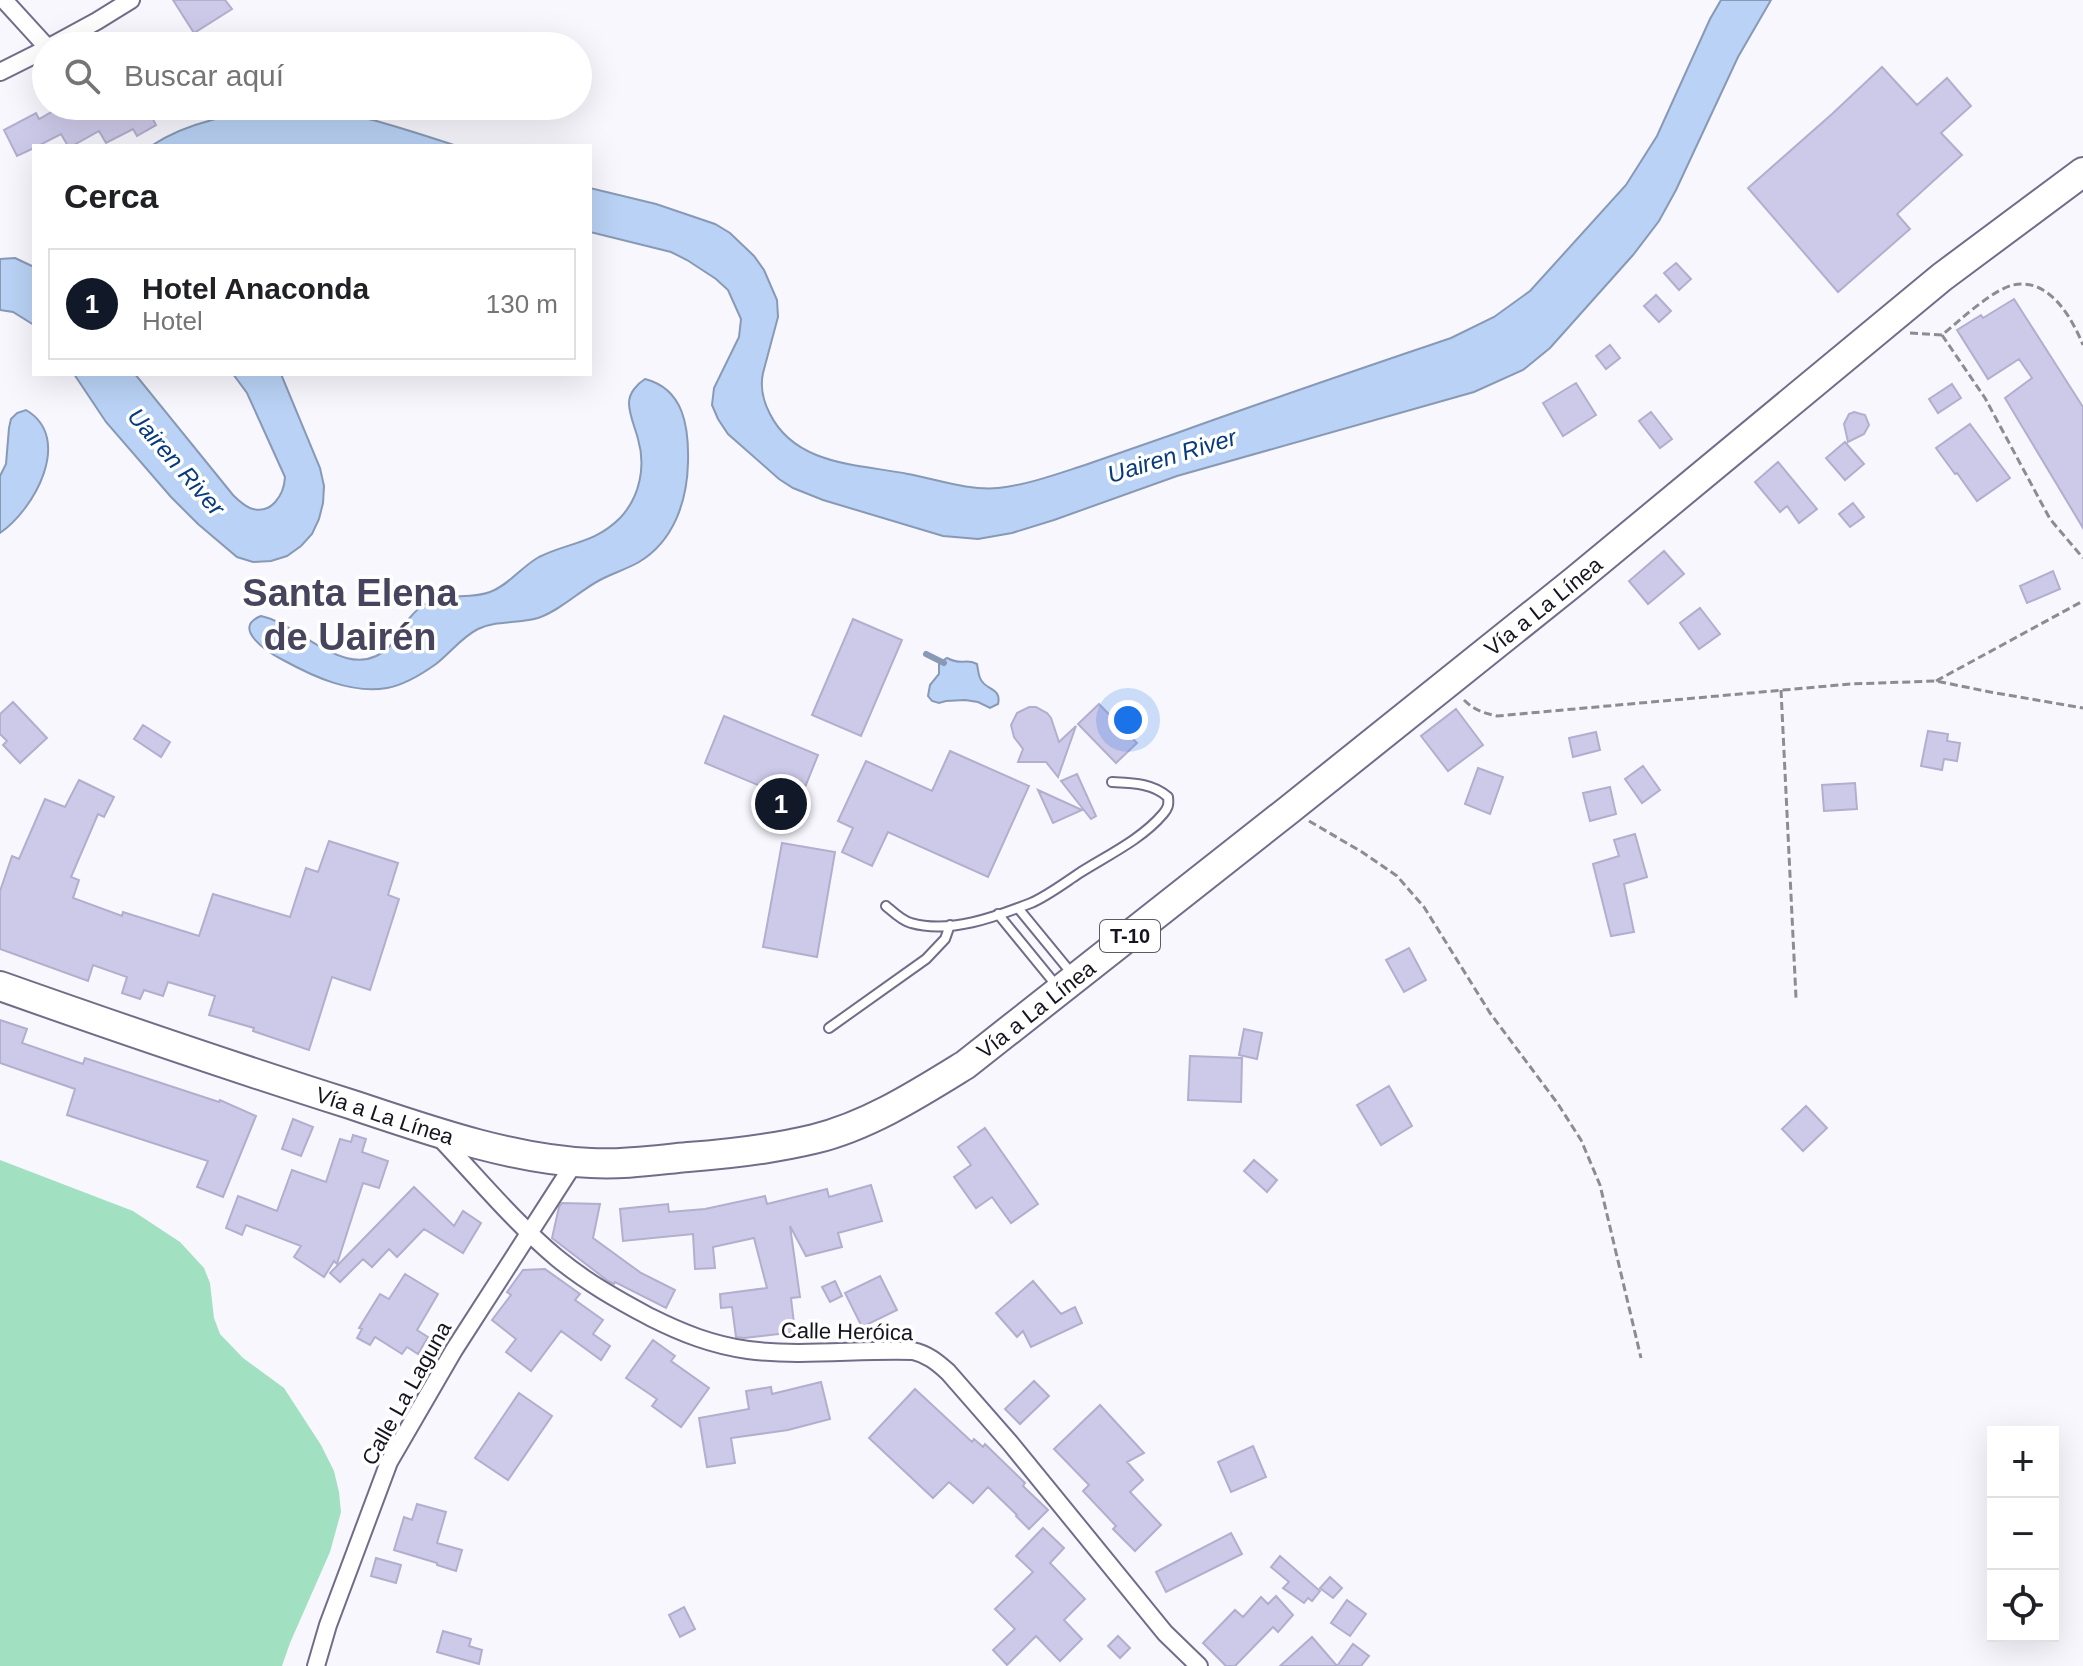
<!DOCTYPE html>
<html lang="es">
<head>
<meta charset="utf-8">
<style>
	:root { --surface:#fff; --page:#f6f6f6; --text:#202124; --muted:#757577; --line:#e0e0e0; --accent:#111827 }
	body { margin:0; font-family:Helvetica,sans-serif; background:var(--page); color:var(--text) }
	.controls { position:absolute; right:24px; bottom:24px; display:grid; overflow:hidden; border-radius:0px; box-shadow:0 8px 32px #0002 }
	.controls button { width:72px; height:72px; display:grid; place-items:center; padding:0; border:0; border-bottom:2px solid var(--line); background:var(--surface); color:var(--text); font:40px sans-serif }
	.you { position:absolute; left:1128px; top:720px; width:28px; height:28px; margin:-20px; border:6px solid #fff; border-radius:50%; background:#1a73e8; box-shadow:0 0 0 12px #1a73e833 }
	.badge { display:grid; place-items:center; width:52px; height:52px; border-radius:50%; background:var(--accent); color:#fff; font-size:26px; font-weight:700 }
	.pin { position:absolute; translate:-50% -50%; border:4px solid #fff; box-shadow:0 2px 8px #0006 }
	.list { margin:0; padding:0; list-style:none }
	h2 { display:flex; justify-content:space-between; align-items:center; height:104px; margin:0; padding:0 32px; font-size:34px }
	h2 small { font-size:26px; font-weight:400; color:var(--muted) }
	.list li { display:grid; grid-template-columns:52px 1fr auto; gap:24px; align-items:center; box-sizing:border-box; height:112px; margin:0 16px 16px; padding:0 16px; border:2px solid var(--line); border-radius:0px }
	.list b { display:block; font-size:30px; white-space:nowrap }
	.list p { margin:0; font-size:26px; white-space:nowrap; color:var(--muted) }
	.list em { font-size:26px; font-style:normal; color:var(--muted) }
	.icon { flex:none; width:44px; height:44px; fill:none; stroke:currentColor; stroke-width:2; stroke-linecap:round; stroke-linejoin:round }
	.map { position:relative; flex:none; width:2083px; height:1666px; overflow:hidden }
	.search { position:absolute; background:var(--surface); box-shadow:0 8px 32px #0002; left:32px; top:32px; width:560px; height:88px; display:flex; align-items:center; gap:20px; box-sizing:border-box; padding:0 28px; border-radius:44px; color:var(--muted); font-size:30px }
	.panel { position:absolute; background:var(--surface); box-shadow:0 8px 32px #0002; left:32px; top:144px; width:560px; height:232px; border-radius:0px }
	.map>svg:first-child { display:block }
	.green { fill:#a1e0c1 }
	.water { fill:#b9d2f5; stroke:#8899b5; stroke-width:2 }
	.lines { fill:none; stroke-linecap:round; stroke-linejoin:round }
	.stream { stroke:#8899b5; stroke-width:6 }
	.building { fill:#cdc9e9; stroke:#b2aecd; stroke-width:2 }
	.lane-casing { stroke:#716d89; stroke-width:12 }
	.street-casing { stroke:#716d89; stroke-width:20 }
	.highway-casing { stroke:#716d89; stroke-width:32 }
	.path { stroke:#8d8c95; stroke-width:3; stroke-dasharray:8 4; stroke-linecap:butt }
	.lane { stroke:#fff; stroke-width:8 }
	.street { stroke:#fff; stroke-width:16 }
	.highway { stroke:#fff; stroke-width:28 }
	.labels { text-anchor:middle; stroke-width:7; stroke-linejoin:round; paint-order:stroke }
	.shield { fill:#fff; stroke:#5c5a62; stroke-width:2 }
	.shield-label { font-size:20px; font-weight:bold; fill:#16141f }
	.street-label { font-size:22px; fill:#16141f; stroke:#fff }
	.water-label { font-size:24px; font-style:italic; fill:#073b7d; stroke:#fff }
	.town-label { font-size:38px; font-weight:bold; fill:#47445e; stroke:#fff }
</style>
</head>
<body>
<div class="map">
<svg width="2083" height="1666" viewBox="0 0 2083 1666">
	<rect width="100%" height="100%" fill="#f8f7fe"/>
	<path class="green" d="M0 1160 133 1211 180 1242 204 1268 210 1283 214 1318 220 1334 243 1358 284 1388 321 1445 334 1471 339 1492 341 1512 330 1552 290 1643 282 1666H0Z"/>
	<path class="water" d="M1721 0H1771L1738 57 1676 190 1659 221 1633 255 1550 348 1523 370 1474 392 1177 476 1054 520 1012 533 978 539 943 536 823 500 793 488 779 479 728 434 718 419 712 405 714 388 739 337 741 319 728 290 716 279 687 260 671 252 590 232V188L656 204 715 224 730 233 754 256 764 270 777 300 778 317 763 373C760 387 763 401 770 414 796 466 859 464 908 474 935 479 970 491 998 488 1027 485 1057 474 1085 465 1116 454 1146 444 1177 433 1268 400 1360 369 1451 338L1494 317 1530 291 1626 185 1657 136 1710 19Z
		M289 106C347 109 402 128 457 146H151C191 119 242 113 289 106Z
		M15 258 34 267V325L13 312 0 310V259Z
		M74 374H135L233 495C238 500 243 505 250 508 271 516 284 495 285 477L247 393 233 374H281L320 468 324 486 323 503 319 519 312 534 301 546 287 556 271 561 253 562 237 557 198 524 171 497 106 422Z
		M645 379C684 389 689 427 688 463 687 501 674 541 639 562 627 569 613 573 600 580 579 591 561 610 538 618 518 624 496 620 478 629 462 637 450 653 436 664 422 674 404 685 387 688 351 694 314 677 283 660 269 653 230 628 261 616 300 624 350 687 390 646 400 632 410 613 425 604 444 592 469 600 490 592 509 585 521 567 539 557 569 542 594 544 620 518 640 497 646 466 638 439 635 427 629 415 629 403 629 393 637 384 645 379Z
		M26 410C74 438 34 510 0 533V476L6 464 9 428 11 419 17 413Z
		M947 658C962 666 965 658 977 664 978 669 978 673 980 678 985 691 1002 687 998 704L990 708 978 702 965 700 946 701 939 703 932 701 928 696 930 685 939 674V663Z"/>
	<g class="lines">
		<path class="stream" d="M926 654 944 663"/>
	</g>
	<path class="building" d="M173 0H225L232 9 194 33Z
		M1882 67 1917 105 1947 78 1971 106 1941 133 1962 155 1897 214 1910 229 1838 292 1748 188 1832 114Z
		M62 106H146L156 125 137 136 133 129 106 143 99 131 72 146H68L61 134 38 146H34V148L17 156 4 130 36 113 39 119Z
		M1676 263 1691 279 1679 290 1664 273Z
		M1656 295 1671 311 1659 322 1644 306Z
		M2014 299 2083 407V528L2005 398 2032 378 2019 359 1988 379 1957 330 1981 315 1983 318Z
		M1610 345 1620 358 1606 369 1596 356Z
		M1576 383 1596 415 1563 436 1543 403Z
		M1952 384 1961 398 1938 413 1929 399Z
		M1651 412 1672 439 1660 448 1639 421Z
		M1854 412 1865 415 1869 425 1864 434 1848 442 1844 424 1849 414Z
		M1970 424 2010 478 1977 501 1957 473 1955 474 1936 448Z
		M1845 442 1864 464 1845 480 1826 458Z
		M1778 462 1817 509 1799 523 1787 506 1780 512 1755 482Z
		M1853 503 1864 517 1850 527 1839 514Z
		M1664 551 1684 574 1648 604 1629 581Z
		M2053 571 2060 589 2027 603 2020 586Z
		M1700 608 1720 634 1699 649 1680 623Z
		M853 619 902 640 861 736 812 715Z
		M13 702 47 738 20 763 3 745 7 741 0 734V714Z
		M1099 704 1137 743 1116 763 1078 724Z
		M1029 707H1036L1047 713 1051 718 1059 742 1076 726 1058 777 1046 762H1018L1023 749 1014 737 1011 725 1017 713Z
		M1456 709 1483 745 1448 771 1421 736Z
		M724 716 818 755 799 802 705 763Z
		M143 725 170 742 161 757 134 739Z
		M1928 731 1948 734 1947 741 1960 743 1957 761 1944 759 1942 770 1921 766Z
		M1596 732 1600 750 1573 757 1569 738Z
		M950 751 1029 786 988 877 888 832 872 866 842 852 853 828 838 821 866 761 932 791Z
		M1643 766 1660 790 1642 803 1625 779Z
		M1478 768 1503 777 1490 814 1465 804Z
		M1077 774 1096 816 1091 819 1061 781Z
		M79 780 114 797 104 817 98 814 71 877 79 880 73 898 122 916 123 912 199 936 213 894 290 917 306 868 318 872 329 841 398 863 388 895 399 899 370 990 332 977 309 1050 253 1031 254 1028 209 1015 215 996 168 982 163 996 144 990 140 999 122 993 127 977 93 965 88 981 0 949V891L12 856 19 859 45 799 65 807Z
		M1855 783 1857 809 1824 811 1822 785Z
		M1610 787 1616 814 1590 821 1583 793Z
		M1038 790 1082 810 1053 823Z
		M1635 834 1647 877 1624 884 1634 932 1611 936 1593 864 1619 856 1614 840Z
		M782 843 835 852 817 957 763 947Z
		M1409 948 1426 980 1404 992 1386 960Z
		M0 1020 27 1029 22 1043 83 1064 85 1058 219 1102 220 1100 256 1116 223 1197 197 1187 208 1161 67 1115 75 1089 0 1063Z
		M1244 1029 1262 1033 1257 1059 1239 1055Z
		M1190 1056 1242 1058 1241 1102 1188 1100Z
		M1389 1086 1412 1126 1381 1145 1357 1105Z
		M1806 1106 1827 1128 1803 1151 1782 1129Z
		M293 1119 313 1127 301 1156 282 1149Z
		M985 1128 1038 1204 1011 1223 992 1197 976 1208 954 1177 971 1165 958 1147Z
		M353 1135 366 1139 362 1152 388 1161 379 1188 363 1183 337 1264 334 1261 324 1277 294 1257 301 1246 246 1225 242 1235 226 1228 238 1196 277 1211 292 1170 326 1182 340 1139 351 1142Z
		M1254 1160 1277 1180 1267 1192 1244 1171Z
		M871 1185 882 1221 838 1233 842 1247 806 1256 790 1226 800 1297 791 1298 795 1332 744 1338 736 1337 732 1307 721 1308 720 1294 767 1288 754 1238 713 1247 715 1268 695 1269 693 1234 623 1241 620 1209 668 1204 669 1212 705 1209 765 1196 767 1204 827 1189 829 1197Z
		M414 1187 454 1226 463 1211 481 1223 463 1253 424 1229 397 1257 389 1249 372 1267 363 1259 340 1282 330 1273Z
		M562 1203 600 1204 593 1238 641 1273 675 1290 666 1308 615 1282 614 1284 608 1281 552 1238 559 1207Z
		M545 1269 580 1294 575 1300 603 1320 593 1334 610 1346 601 1360 561 1331 531 1371 506 1352 516 1339 492 1320 511 1295 507 1292 523 1270Z
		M405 1274 438 1294 417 1330 428 1337 418 1354 407 1347 402 1354 375 1337 370 1345 357 1338 362 1329 359 1328 380 1294 389 1299Z
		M880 1276 897 1310 862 1327 845 1293Z
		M835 1281 842 1296 830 1302 822 1287Z
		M1033 1281 1061 1314 1075 1307 1082 1323 1031 1347 1023 1331 1017 1337 996 1313Z
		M653 1340 675 1356 671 1361 709 1388 681 1427 652 1406 657 1399 626 1378Z
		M1034 1381 1049 1396 1020 1424 1005 1409Z
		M821 1382 830 1419 788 1430 731 1438 735 1463 707 1467 699 1418 749 1409 746 1391 771 1387 772 1394Z
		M915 1389 972 1442 974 1439 983 1447 985 1444 1025 1483 1023 1486 1048 1510 1029 1529 1016 1516 1017 1515 988 1487 973 1503 949 1482 933 1498 869 1438Z
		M519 1393 552 1416 508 1480 475 1458Z
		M1100 1405 1144 1453 1127 1462 1143 1480 1130 1492 1161 1525 1135 1551 1113 1529 1116 1526 1083 1491 1089 1485 1054 1449Z
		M1253 1446 1266 1477 1231 1492 1218 1462Z
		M417 1504 446 1512 437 1543 462 1550 456 1571 437 1565V1563L394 1550 404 1517 412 1520Z
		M1043 1528 1064 1548 1050 1563 1085 1599 1064 1620 1082 1639 1060 1661 1036 1636 1007 1665 993 1650 1015 1629 995 1609 1033 1572 1016 1556Z
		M1231 1533 1242 1554 1166 1592 1156 1572Z
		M1280 1556 1320 1591 1312 1601 1308 1598 1304 1603 1283 1588 1289 1582 1271 1567Z
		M376 1558 401 1565 396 1583 371 1576Z
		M1330 1577 1342 1588 1333 1598 1320 1588Z
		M1276 1596 1293 1615 1278 1632 1273 1627 1235 1666H1226L1203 1643 1235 1610 1243 1617 1261 1597 1268 1604Z
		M1347 1600 1366 1614 1350 1636 1331 1623Z
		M684 1607 695 1629 680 1637 669 1615Z
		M443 1631 471 1639 469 1646 482 1650 479 1664 437 1652Z
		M1118 1636 1130 1648 1120 1658 1108 1646Z
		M1312 1637 1337 1666 1353 1644 1369 1656 1361 1666H1280Z"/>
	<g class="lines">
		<g class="lane-casing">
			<path id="lane" d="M886 906C893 912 902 921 911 923 950 934 995 917 1031 903 1047 896 1063 884 1078 874 1106 856 1141 840 1163 814 1168 808 1169 805 1168 797 1153 783 1132 783 1112 782
				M1018 908 1073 975
				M998 914 1056 985
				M829 1028 926 959 945 939 950 925"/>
		</g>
		<g class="street-casing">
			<path id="street" d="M4 0 46 46
				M51 46 97 21 131 0
				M0 72 46 49
				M438 1136C477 1177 514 1222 557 1258 586 1282 618 1300 650 1317 682 1333 712 1345 748 1350 803 1357 858 1349 913 1351 927 1354 937 1362 948 1372L1011 1444 1165 1633 1199 1666
				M316 1666 328 1625 389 1462 454 1350 575 1162"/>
		</g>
		<g class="highway-casing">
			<g id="highway">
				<path id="s1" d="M0 986C116 1027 233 1067 350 1104 425 1129 512 1160 591 1163 623 1165 656 1160 688 1157 730 1154 772 1149 814 1139 868 1126 918 1094 965 1065L1290 809 1576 580 1942 277 2083 172"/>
			</g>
		</g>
		<path class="path" d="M1910 333 1942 335C1959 321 1992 290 2013 285 2049 277 2072 318 2083 345
			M1942 335 1985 398 2050 519 2083 558
			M1936 681 2083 601
			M1781 690 1796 998
			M1464 700C1474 710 1483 713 1497 716L1850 684 1936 681 1990 692 2083 708
			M1309 821 1362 852 1397 876 1424 907 1490 1013 1558 1104 1581 1140 1600 1185 1641 1358"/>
		<use href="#lane" class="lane"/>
		<use href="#street" class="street"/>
		<use href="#highway" class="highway"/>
	</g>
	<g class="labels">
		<rect class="shield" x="1100" y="920" width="60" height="32" rx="6"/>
		<g class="shield-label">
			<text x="1130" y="943">T-10</text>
		</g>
		<g class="street-label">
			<text dy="8" stroke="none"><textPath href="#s1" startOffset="1750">Vía a La Línea</textPath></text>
			<text dy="8" stroke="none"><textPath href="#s1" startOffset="1102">Vía a La Línea</textPath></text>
			<text dy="8" stroke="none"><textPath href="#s1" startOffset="406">Vía a La Línea</textPath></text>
			<text transform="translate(847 1331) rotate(1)" y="8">Calle Heróica</text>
			<text transform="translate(406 1393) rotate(-61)" y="8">Calle La Laguna</text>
		</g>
		<g class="water-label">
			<text transform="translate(1172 456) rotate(-17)" y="8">Uairen River</text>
			<text transform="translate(176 462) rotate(49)" y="8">Uairen River</text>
		</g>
		<g class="town-label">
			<text x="350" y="606">Santa Elena<tspan x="350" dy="44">de Uairén</tspan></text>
		</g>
	</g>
</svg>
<div class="controls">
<button>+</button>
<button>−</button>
<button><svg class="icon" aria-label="locate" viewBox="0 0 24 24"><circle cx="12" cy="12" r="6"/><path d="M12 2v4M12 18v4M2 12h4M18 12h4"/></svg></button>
</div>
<div class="you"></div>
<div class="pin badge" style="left:781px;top:804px">1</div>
<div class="search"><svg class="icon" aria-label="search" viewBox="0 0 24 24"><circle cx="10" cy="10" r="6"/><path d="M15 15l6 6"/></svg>Buscar aquí</div>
<section class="panel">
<h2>Cerca<small></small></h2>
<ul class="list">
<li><span class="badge">1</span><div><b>Hotel Anaconda</b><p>Hotel</p></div><em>130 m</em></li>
</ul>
</section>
</div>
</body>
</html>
